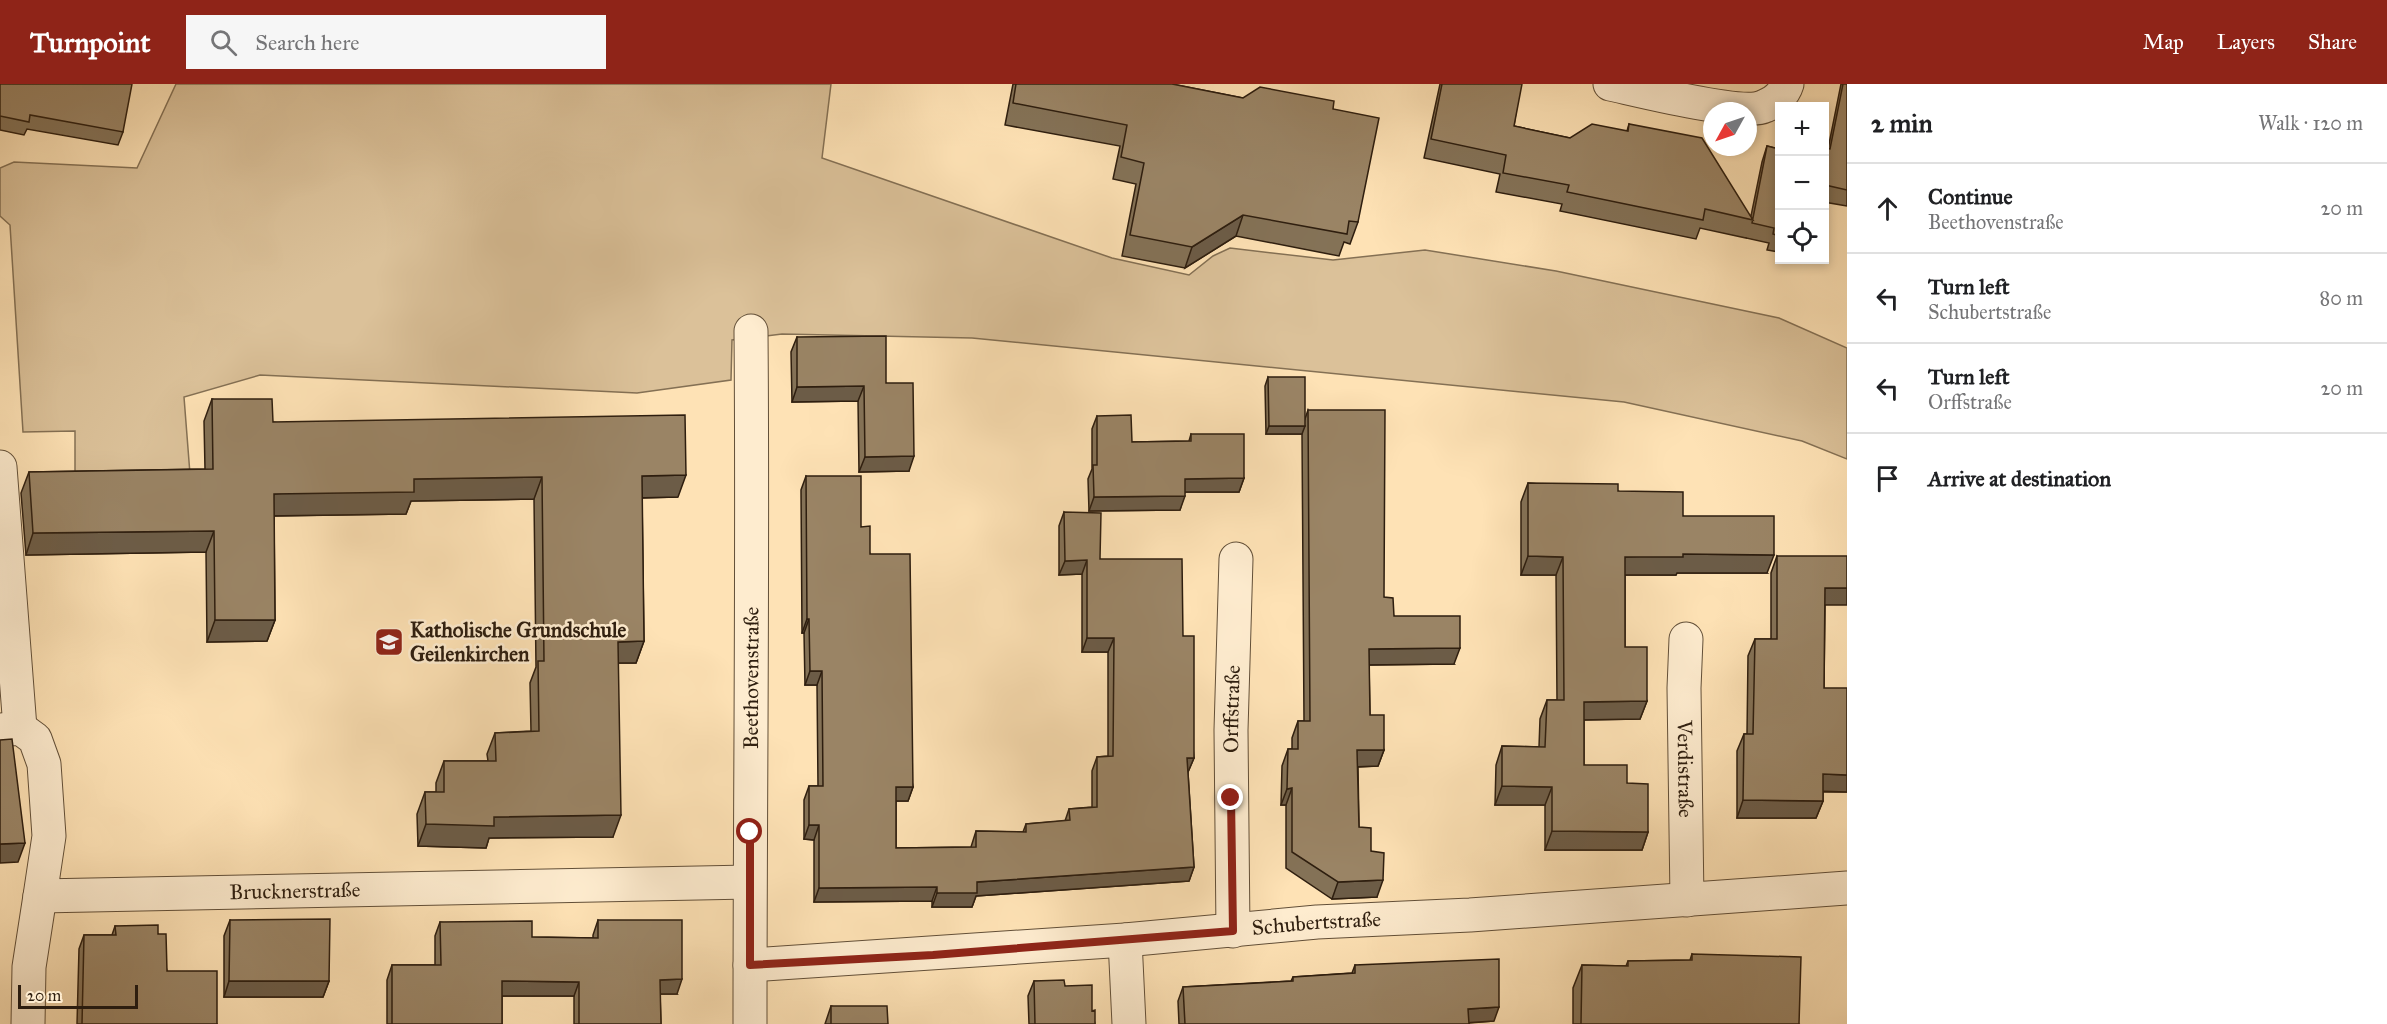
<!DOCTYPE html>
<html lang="en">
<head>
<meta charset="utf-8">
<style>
	:root { --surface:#fff; --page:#f6f6f6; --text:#202124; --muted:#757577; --line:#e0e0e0; --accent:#8f2418 }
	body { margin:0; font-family:"IM FELL Great Primer",serif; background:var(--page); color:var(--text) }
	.controls { position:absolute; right:18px; top:18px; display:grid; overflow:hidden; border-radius:0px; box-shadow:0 3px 9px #0003 }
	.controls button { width:54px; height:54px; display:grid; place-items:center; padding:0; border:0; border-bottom:2px solid var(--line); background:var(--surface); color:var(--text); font:30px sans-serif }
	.compass { position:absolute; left:1703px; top:18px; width:54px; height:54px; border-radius:50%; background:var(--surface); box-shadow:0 3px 9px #0003; rotate:230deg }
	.scale { position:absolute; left:18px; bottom:15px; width:120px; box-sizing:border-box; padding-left:6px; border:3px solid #2e1e0f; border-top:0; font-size:16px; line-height:21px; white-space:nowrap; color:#2e1e0f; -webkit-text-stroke:4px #feeccf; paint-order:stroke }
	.stop { position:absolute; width:18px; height:18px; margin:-14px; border:4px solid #8f2418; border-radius:50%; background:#fff }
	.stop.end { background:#8f2418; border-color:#fff; box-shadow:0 2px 6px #0008 }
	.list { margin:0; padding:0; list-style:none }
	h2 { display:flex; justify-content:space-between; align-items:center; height:78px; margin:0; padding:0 24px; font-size:26px }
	h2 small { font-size:20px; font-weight:400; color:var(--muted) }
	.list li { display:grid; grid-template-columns:39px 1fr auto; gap:18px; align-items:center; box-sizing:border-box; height:90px; padding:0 24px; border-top:2px solid var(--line) }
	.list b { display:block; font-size:22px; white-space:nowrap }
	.list p { margin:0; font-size:20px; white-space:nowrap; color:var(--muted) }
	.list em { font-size:20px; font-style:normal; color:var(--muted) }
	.icon { flex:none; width:33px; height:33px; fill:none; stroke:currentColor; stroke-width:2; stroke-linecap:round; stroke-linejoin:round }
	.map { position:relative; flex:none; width:1847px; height:940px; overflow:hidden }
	header { display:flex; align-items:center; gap:36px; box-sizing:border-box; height:84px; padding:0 30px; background:var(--accent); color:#fff }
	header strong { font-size:28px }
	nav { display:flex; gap:33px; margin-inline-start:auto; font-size:21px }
	.search { width:420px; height:54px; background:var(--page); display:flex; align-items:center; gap:15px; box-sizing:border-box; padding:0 21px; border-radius:0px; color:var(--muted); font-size:22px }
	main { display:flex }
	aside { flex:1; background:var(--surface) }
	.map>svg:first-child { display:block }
	.green { fill:#dbc199; stroke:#847054; stroke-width:1.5 }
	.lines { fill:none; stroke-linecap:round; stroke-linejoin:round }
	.street-casing { stroke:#624f38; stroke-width:35 }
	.street { stroke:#feeccf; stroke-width:33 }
	.wall { fill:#847257; stroke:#2e1e0f; stroke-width:1.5 }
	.shaded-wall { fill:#6c5c47; stroke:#2e1e0f; stroke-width:1.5 }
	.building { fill:#9a8465; stroke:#2e1e0f; stroke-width:1.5 }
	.route { stroke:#8f2418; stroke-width:8 }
	.labels { text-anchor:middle; stroke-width:5; stroke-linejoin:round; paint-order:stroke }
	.poi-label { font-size:21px; font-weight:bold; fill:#2e1e0f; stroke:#feeccf; text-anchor:start }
	.street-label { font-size:21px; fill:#2e1e0f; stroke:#feeccf }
</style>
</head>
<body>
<header>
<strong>Turnpoint</strong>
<div class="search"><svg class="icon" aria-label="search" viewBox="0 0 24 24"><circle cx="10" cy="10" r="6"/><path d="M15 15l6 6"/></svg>Search here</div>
<nav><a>Map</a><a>Layers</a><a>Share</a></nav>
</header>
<main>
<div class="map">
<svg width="1847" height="940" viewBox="0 0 1847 940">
	<rect width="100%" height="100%" fill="#fee2b5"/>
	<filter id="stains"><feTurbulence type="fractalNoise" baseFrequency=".00333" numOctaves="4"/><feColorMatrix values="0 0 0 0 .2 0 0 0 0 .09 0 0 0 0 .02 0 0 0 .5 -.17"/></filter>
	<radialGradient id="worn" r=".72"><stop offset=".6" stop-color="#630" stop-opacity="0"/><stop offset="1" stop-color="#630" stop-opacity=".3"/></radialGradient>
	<path class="green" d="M176 0H831L822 74 1112 174 1189 191 1213 172 1230 164 1333 176 1425 166 1556 187 1779 234 1847 264V375L1802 357 1624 318 972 254 782 250 732 256 731 296 637 309 260 291 184 313 191 403 75 400V347L23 348 10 141 0 132V84L14 78 137 84Z"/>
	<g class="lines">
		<g class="street-casing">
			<g id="street">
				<path d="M1610 0C1638 6 1744 33 1765 22 1775 18 1784 10 1787 0"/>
				<path d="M0 383 20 644"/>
				<path id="s1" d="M1686 555 1684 604 1687 816"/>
				<path id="s2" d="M0 646 20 644 35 655 44 680 49 752 40 812 749 798"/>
				<path id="s3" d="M1233 847 1231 646 1236 475"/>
				<path d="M1125 856 1129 940"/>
				<path id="s4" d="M750 881 1125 856 1317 838 1470 831 1847 804"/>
				<path d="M28 940 29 883 40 812"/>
				<path id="s5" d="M750 940C750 709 753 478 751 247"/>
			</g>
		</g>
		<use href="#street" class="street"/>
	</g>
	<path class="wall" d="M0 0 123 48 118 61 27 45 24 51 0 46Z
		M1013 0H1172L1243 14 1333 25 1358 138 1350 160 1344 158 1339 172 1236 152 1185 184 1122 172 1136 100 1113 95 1120 62 1005 41Z
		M1440 0H1520L1514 42 1570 54 1627 47 1629 40 1751 132 1762 78 1767 62 1779 65V168L1767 166 1769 159 1746 154V153V154L1700 144 1696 155 1560 127 1562 120 1496 108 1500 90 1424 74Z
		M1841 0H1847V122L1824 118V64L1828 65Z
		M797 253 886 299 909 387 859 388 858 317 792 318 791 268Z
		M1268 293 1305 335 1308 326 1384 513 1394 532 1454 580 1369 581 1370 631 1384 666 1378 682 1358 683 1359 743 1371 767 1377 813 1332 815 1286 784V721H1281L1282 682 1288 665H1292V654L1298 637H1304L1302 350H1266L1265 302Z
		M212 315 273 338 678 413 642 414 644 557 636 579H618L613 753 489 754 486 764 418 762 417 730 425 708H436V699L444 677H488L487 670 495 649 531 647 530 599 536 583 534 415 411 417 406 430 274 432 275 536 267 557 207 558 206 468 26 471 21 409 29 388 205 385 204 337Z
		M1097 332 1132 358 1189 357 1191 350 1244 394 1239 408H1185L1180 426 1089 427 1088 395 1092 385V345Z
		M806 392 861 443 870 470 913 703 908 717H896V764L971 763 976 747 1023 748 1026 740 1065 737 1069 725 1092 723V687L1097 673 1108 672V568H1082V490L1059 491V442L1064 428 1100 475 1183 552 1194 674 1188 688 1194 783 1189 797 976 812 972 823H932V817L814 818V756L804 755V716L809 702H818L817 601H805L804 549H802L801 406Z
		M1528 399 1618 407 1683 432 1767 489H1677L1676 491H1625V563L1647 617 1640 635 1584 636V681L1627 699 1648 748 1642 766H1545V721H1495L1496 681 1502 662 1539 663 1540 635 1547 616H1557L1556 491H1521V418Z
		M1777 472 1825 521 1824 604 1847 708H1823V717L1816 734H1737V667L1744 650H1747L1748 572 1755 555H1771V489Z
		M230 836 329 897 323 913H224V852Z
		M598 836 677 910H660L661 940H574V912H502V940H387V896L392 881H435V852L440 838 532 853 593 854V851Z
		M115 842 158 850 167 887 217 940H77L79 865 84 851H112Z
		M1692 870 1799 940H1573V904L1582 881 1626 882 1628 877 1690 876Z
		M1355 881 1494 937 1469 939V940H1179L1178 917 1183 903 1291 897 1293 893 1352 889Z
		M1034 897 1065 902 1092 927 1095 940H1029L1028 912Z
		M831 922 888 940H825Z"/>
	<path class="shaded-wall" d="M1243 131 1236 152 1185 184 1192 163Z
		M864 302 858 317 792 318 797 303Z
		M1269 342H1305L1302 350H1266Z
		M914 372 909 387 859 388 865 373Z
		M686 391 678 413 634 414 642 392Z
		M542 393 534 415 411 417 406 430 266 432 274 410 414 395Z
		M1244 394 1239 408H1180L1185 395Z
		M1185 412 1180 426 1089 427 1094 413Z
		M214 447 206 468 26 471 33 449Z
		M1683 470 1774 471 1767 489H1677L1676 491H1619L1625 473Z
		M1528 472 1563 473 1556 491H1521Z
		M1087 476 1082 490 1059 491 1065 477Z
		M1825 504H1847V521H1818Z
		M807 535H809L804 549H802Z
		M215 536H275L267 557 207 558Z
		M1087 554H1114L1108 568H1082Z
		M644 557 636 579H610L618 558Z
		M1460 564 1454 580 1363 581 1369 565Z
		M810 587H822L817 601H805Z
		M1647 617 1640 635 1577 636 1584 618Z
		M1357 666H1384L1378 682 1352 683Z
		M1187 674H1194L1188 688H1182Z
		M1823 690 1847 691V708L1816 707Z
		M1502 702 1552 703 1545 721H1495Z
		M896 703H913L908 717H890Z
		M1292 704 1286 721H1281L1287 705Z
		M1743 716 1823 717 1816 734H1737Z
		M621 731 613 753 489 754 486 764 418 762 426 740 494 733Z
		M809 741H819L814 756 804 755Z
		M1552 747 1648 748 1642 766H1545Z
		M25 759 18 778 0 779V760Z
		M1194 783 1189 797 976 812 972 823H932L937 809 977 798Z
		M1383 796 1377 813 1332 815 1338 798Z
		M937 803 932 817 814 818 819 804Z
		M682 895 677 910H655L660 896Z
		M229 897H329L323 913H224Z
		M502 897 579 898 574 912H497Z
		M1499 923 1494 937 1463 939 1468 925Z"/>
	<path class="building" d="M0 0H132L123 48 30 31 29 38 0 32Z
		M1016 0H1172L1243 14 1260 3 1334 17 1333 25 1379 34 1358 138 1349 137 1347 150 1243 131 1192 163 1130 151 1144 79 1121 73 1127 41 1013 19Z
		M1442 0H1522L1514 42 1570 54 1592 40 1628 47 1629 40 1702 54 1753 136 1705 125 1703 136 1567 108 1569 101 1503 89 1506 71 1431 55Z
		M1843 0H1847V106L1825 101 1824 106V64L1830 65Z
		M1767 62 1779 65V152L1773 150 1774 144 1752 139Z
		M886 252V299H913L914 372 865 373 864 302 797 303V253Z
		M1268 293H1305V342H1269Z
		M212 315H272L273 338 685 331 686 391 642 392 644 557 618 558 621 731 494 733V742L426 740 425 708H444V677H496L495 649 539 647 538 577H544L542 393 414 395V408L274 410 275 536H215L214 447 33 449 29 388 213 385Z
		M1308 326H1385L1384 513 1393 514 1394 532H1460V564L1369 565 1370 631H1384V666H1357L1359 743 1371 744V767L1384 769 1383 796 1338 798 1292 768V704L1287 705 1288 665H1298V637H1310Z
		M1131 331 1132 358 1191 357V350H1244V394L1185 395V412L1094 413 1093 381H1097V332Z
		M806 392H861V443L870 442V470H910L913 703H896V764L976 763V747L1026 748V740L1070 736 1069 725 1097 723V673L1113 672 1114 554H1087V476L1065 477 1064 428 1101 429 1100 475H1182L1183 552H1194V674H1187L1194 783 977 798V809H937V803L819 804V741H809V702H823L822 587H810L809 535H807Z
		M1528 399 1618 400V407L1683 408V432H1774V471L1683 470V473H1625V563H1647V617L1584 618V681H1627V699L1648 700V748L1552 747V703L1502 702V662L1545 663 1547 616H1564L1563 473 1528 472Z
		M1777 472H1847V504H1825L1824 604H1847V691L1823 690V717L1743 716 1744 650H1753L1755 555H1777Z
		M12 655 25 759 0 760V656Z
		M330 835 329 897H229L230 836Z
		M598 836H682V895L660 896 661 940H579V898L502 897V940H392V881H441L440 838 532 837V853L598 854Z
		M158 841V850H166L167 887H217V940H82L84 851H116L115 842Z
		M1692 870 1801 873 1799 940H1581L1582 881 1628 882V877L1692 876Z
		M1499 875V923L1468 925 1469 940H1185L1183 903 1293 897V893L1355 889V881Z
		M1064 896 1065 902 1092 901V927L1095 926V940H1035L1034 897Z
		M831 922H887L888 940H831Z"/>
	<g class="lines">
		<path class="route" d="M750 748V881L933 871 1233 847 1231 714"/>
	</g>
	<defs>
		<g id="school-square" transform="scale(1.5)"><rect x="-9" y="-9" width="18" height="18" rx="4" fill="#8f2418" stroke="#feeccf"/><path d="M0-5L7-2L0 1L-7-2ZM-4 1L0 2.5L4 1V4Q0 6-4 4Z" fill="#fff"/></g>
	</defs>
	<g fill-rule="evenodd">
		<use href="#school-square" x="389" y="558"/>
	</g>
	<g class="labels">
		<g class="poi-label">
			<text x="410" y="553">Katholische Grundschule<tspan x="410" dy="24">Geilenkirchen</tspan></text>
		</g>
		<g class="street-label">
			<text dy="7" stroke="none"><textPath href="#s5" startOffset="346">Beethovenstraße</textPath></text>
			<text dy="7" stroke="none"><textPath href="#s3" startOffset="222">Orffstraße</textPath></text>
			<text dy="7" stroke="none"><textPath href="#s1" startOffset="130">Verdistraße</textPath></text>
			<text dy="7" stroke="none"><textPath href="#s2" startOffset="453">Brucknerstraße</textPath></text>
			<text dy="7" stroke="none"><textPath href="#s4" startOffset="568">Schubertstraße</textPath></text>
		</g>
	</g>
	<rect width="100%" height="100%" filter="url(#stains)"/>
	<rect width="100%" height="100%" fill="url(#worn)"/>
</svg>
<div class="controls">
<button>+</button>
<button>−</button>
<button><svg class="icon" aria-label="locate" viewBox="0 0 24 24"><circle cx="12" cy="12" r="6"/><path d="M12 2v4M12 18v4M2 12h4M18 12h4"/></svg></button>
</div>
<svg class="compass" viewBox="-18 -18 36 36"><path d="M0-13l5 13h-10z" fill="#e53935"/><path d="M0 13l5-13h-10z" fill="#757577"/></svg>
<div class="scale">20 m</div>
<div class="stop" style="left:750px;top:748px"></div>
<div class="stop end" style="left:1231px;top:714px"></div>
</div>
<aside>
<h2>2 min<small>Walk · 120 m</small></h2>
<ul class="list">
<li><svg class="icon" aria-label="ahead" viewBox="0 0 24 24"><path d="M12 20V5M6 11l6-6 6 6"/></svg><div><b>Continue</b><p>Beethovenstraße</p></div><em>20 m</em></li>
<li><svg class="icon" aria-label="left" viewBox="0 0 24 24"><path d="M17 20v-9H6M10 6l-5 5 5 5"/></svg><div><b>Turn left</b><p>Schubertstraße</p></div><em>80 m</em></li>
<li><svg class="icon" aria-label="left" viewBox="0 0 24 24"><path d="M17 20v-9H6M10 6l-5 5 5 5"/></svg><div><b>Turn left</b><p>Orffstraße</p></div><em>20 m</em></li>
<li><svg class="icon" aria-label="arrive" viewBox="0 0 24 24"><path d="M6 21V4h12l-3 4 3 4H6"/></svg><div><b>Arrive at destination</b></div></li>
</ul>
</aside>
</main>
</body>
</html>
